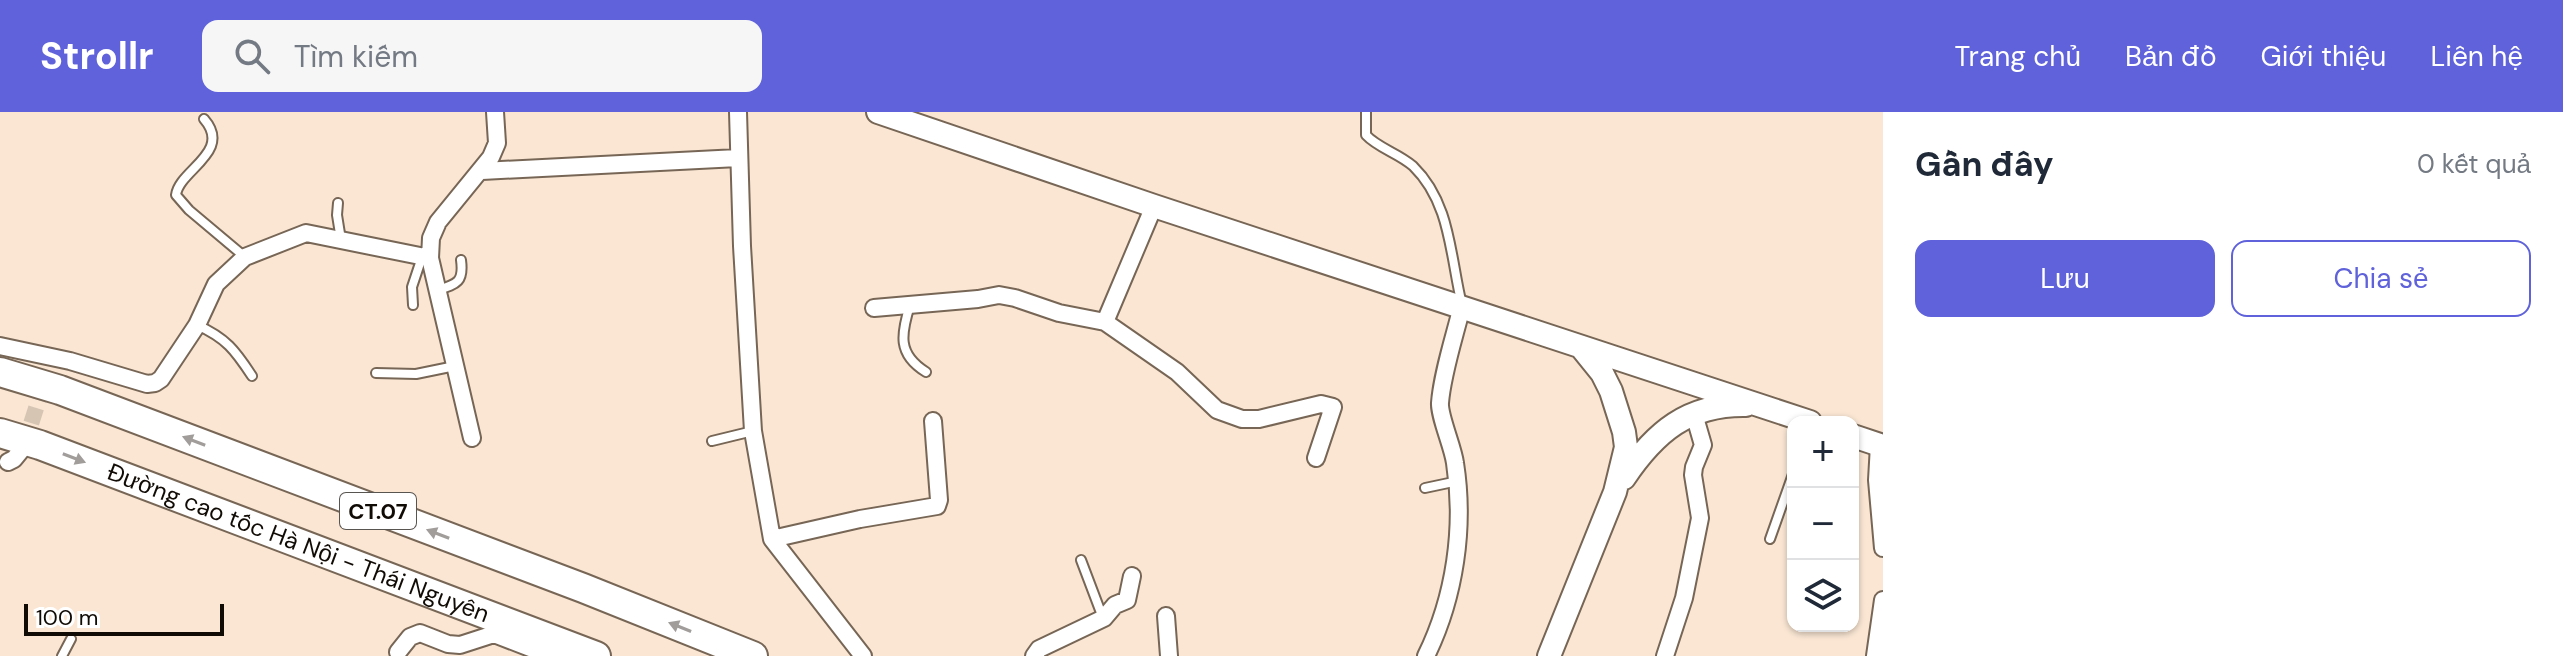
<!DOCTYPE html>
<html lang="vi">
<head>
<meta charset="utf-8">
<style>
	:root { --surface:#fff; --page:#f6f6f7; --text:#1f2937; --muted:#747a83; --line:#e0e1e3; --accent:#5f62da }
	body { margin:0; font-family:"DM Sans",sans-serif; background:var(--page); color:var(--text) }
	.controls { position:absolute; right:24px; bottom:24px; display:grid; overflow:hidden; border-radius:16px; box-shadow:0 2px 6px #0004 }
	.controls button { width:72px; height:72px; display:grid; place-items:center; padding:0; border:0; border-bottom:2px solid var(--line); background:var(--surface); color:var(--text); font:40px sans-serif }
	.scale { position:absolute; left:24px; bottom:20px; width:200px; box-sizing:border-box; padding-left:8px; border:4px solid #110b05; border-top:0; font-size:22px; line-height:28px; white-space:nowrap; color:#110b05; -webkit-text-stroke:6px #fff; paint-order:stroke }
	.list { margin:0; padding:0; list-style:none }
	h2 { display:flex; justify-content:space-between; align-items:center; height:104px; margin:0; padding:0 32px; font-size:34px }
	h2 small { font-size:26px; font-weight:400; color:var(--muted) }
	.actions { display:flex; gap:16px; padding:24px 32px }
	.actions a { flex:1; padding:18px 0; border:2px solid var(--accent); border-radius:16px; text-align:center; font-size:28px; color:var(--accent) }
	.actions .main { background:var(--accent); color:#fff }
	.icon { flex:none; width:44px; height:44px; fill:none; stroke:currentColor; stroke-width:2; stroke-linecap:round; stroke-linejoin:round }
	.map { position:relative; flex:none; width:1883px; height:544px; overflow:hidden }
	header { display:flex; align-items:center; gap:48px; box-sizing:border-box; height:112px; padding:0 40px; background:var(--accent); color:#fff }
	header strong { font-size:38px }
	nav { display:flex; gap:44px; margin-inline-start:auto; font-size:28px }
	.search { width:560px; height:72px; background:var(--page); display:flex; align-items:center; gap:20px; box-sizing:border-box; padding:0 28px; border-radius:16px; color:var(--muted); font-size:30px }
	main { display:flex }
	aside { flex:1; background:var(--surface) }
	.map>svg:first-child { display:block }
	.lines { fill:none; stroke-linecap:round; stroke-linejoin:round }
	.street-tunnel { stroke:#d7c5b4; stroke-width:16; stroke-dasharray:16 8; stroke-linecap:butt }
	.lane-casing { stroke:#765; stroke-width:12 }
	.street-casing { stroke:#765; stroke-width:20 }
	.secondary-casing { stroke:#765; stroke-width:26 }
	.highway-casing { stroke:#765; stroke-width:32 }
	.lane { stroke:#fff; stroke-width:8 }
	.street { stroke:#fff; stroke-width:16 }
	.secondary { stroke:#fff; stroke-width:22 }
	.highway { stroke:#fff; stroke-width:28 }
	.oneway { fill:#a09d9b }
	.labels { text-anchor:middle; stroke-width:8; stroke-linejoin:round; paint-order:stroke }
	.shield { fill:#fff; stroke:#585450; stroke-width:2 }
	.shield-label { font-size:22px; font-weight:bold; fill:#110b05 }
	.street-label { font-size:24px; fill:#110b05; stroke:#fff }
</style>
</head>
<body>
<header>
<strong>Strollr</strong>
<div class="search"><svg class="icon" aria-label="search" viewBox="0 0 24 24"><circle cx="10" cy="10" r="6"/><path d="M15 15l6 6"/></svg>Tìm kiếm</div>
<nav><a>Trang chủ</a><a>Bản đồ</a><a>Giới thiệu</a><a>Liên hệ</a></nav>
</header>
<main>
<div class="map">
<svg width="1883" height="544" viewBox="0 0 1883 544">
	<rect width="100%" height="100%" fill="#fae6d3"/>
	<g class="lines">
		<path class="street-tunnel" d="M24 334 45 268"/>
		<g class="lane-casing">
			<path id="lane" d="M1366 0V23C1378 36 1398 41 1413 54 1451 91 1450 144 1462 193
				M204 7C233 40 179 58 176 83L189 98 245 145
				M338 91 337 103 341 128
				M438 178C457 172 464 170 461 148
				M413 193 412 175 422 145
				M910 193C901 222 897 242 926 260
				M197 213C226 226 235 238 252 264
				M376 261 416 262 455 254
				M712 329 753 319
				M1425 376 1458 369
				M1770 427 1793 362
				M1081 448 1103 506
				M62 544 71 527"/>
		</g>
		<g class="street-casing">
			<path id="street" d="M738 0 742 134 753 319 772 427 863 544
				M482 59 738 46
				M874 196 978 187 999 183 1015 186 1059 201 1105 210 1177 260 1217 298 1242 307H1259L1321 292 1333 295 1316 346
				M1105 210 1154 94
				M0 234 70 249 147 272 155 271 161 267 197 213 216 172 245 145 306 121 430 146
				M472 326 430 146 431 126 438 110 491 45 497 31 495 0
				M1879 333 1877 368 1883 436
				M8 350 14 347 23 336
				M772 427 860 407 937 394 939 388 933 309
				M1166 504 1169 544
				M398 540 410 525 420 521 448 532 460 533 494 522 551 544
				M1034 544 1039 537 1104 506 1115 493 1127 488 1132 464
				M1426 544C1455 485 1465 415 1455 351 1453 335 1439 304 1440 291 1442 262 1455 223 1462 194
				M1665 544 1684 486 1700 406 1693 363 1694 355 1703 333 1694 302
				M1875 544 1883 488"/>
		</g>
		<g class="secondary-casing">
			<path id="secondary" d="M878 0 1154 94 1810 310
				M1853 324 1883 334
				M1624 366C1655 320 1688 292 1746 293
				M1549 544 1615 380 1626 335 1624 320 1611 279 1602 261 1581 235"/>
		</g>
		<g class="highway-casing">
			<g id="highway">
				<path d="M0 260 60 278 583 476 753 544"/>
				<path id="s1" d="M0 321 40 333 596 544"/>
			</g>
		</g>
		<use href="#lane" class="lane"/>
		<use href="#street" class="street"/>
		<use href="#secondary" class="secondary"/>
		<use href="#highway" class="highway"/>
	</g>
	<defs><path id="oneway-solid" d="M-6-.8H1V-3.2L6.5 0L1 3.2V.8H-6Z" transform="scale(2)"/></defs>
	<g class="oneway">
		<use href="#oneway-solid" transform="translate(194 329) rotate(-159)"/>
		<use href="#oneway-solid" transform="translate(74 346) rotate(21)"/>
		<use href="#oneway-solid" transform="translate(438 422) rotate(-159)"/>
		<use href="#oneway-solid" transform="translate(680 515) rotate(-158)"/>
	</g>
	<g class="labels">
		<rect class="shield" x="340" y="381" width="76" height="36" rx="6"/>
		<g class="shield-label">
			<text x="378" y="407">CT.07</text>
		</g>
		<g class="street-label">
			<text dy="8" stroke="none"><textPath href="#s1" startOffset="318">Đường cao tốc Hà Nội - Thái Nguyên</textPath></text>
		</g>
	</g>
</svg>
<div class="controls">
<button>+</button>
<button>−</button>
<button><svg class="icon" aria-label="layers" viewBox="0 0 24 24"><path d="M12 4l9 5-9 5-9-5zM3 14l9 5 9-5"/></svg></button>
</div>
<div class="scale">100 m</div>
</div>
<aside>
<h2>Gần đây<small>0 kết quả</small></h2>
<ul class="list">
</ul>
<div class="actions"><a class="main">Lưu</a><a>Chia sẻ</a></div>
</aside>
</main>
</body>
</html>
